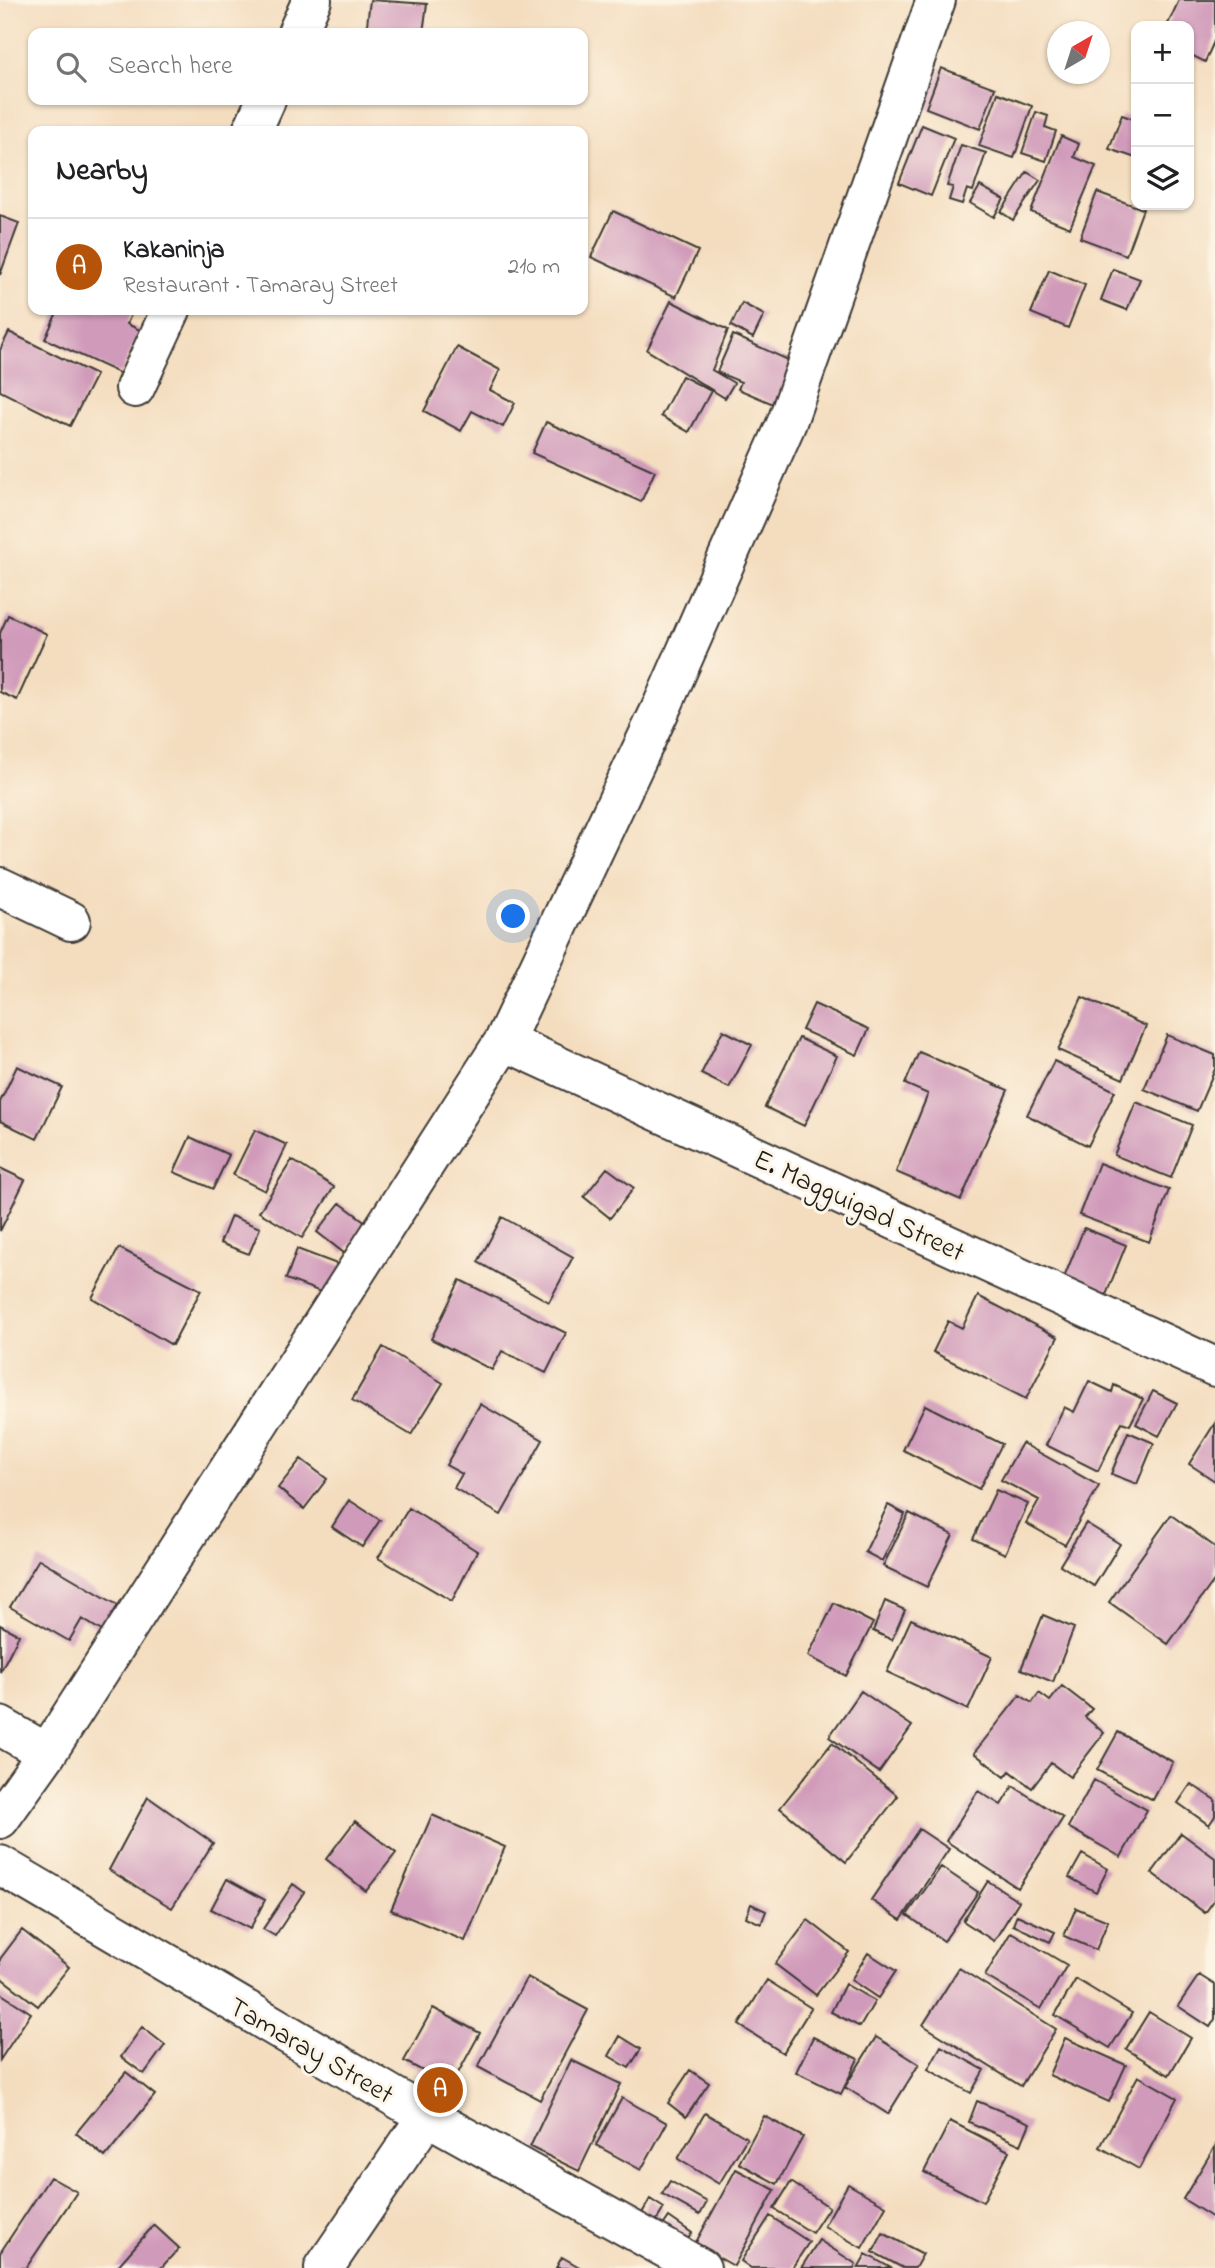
<!DOCTYPE html>
<html lang="en">
<head>
<meta charset="utf-8">
<style>
	:root { --surface:#fff; --page:#f6f6f6; --text:#202124; --muted:#757577; --line:#e0e0e0; --accent:#b45309 }
	body { margin:0; font-family:"Indie Flower",sans-serif; background:var(--page); color:var(--text) }
	.controls { position:absolute; right:21px; top:21px; display:grid; overflow:hidden; border-radius:14px; box-shadow:0 2px 5px #0004 }
	.controls button { width:63px; height:63px; display:grid; place-items:center; padding:0; border:0; border-bottom:2px solid var(--line); background:var(--surface); color:var(--text); font:35px sans-serif }
	.compass { position:absolute; left:1047px; top:21px; width:63px; height:63px; border-radius:50%; background:var(--surface); box-shadow:0 2px 5px #0004; rotate:39deg }
	.you { position:absolute; left:514px; top:917px; width:24px; height:24px; margin:-18px; border:5px solid #fff; border-radius:50%; background:#1a73e8; box-shadow:0 0 0 10px #1a73e833 }
	.badge { display:grid; place-items:center; width:46px; height:46px; border-radius:50%; background:var(--accent); color:#fff; font-size:23px; font-weight:700 }
	.pin { position:absolute; translate:-50% -50%; border:4px solid #fff; box-shadow:0 2px 7px #0006 }
	.list { margin:0; padding:0; list-style:none }
	h2 { display:flex; justify-content:space-between; align-items:center; height:91px; margin:0; padding:0 28px; font-size:30px }
	h2 small { font-size:23px; font-weight:400; color:var(--muted) }
	.list li { display:grid; grid-template-columns:46px 1fr auto; gap:21px; align-items:center; box-sizing:border-box; height:98px; padding:0 28px; border-top:2px solid var(--line) }
	.list b { display:block; font-size:26px; white-space:nowrap }
	.list p { margin:0; font-size:23px; white-space:nowrap; color:var(--muted) }
	.list em { font-size:23px; font-style:normal; color:var(--muted) }
	.icon { flex:none; width:38px; height:38px; fill:none; stroke:currentColor; stroke-width:2; stroke-linecap:round; stroke-linejoin:round }
	.map { position:relative; flex:none; width:1215px; height:2268px; overflow:hidden }
	.search { position:absolute; background:var(--surface); box-shadow:0 2px 5px #0004; left:28px; top:28px; width:560px; height:77px; display:flex; align-items:center; gap:18px; box-sizing:border-box; padding:0 24px; border-radius:14px; color:var(--muted); font-size:26px }
	.panel { position:absolute; background:var(--surface); box-shadow:0 2px 5px #0004; left:28px; top:126px; width:560px; height:189px; border-radius:14px }
	.map>svg:first-child { display:block }
	.building { fill:#d09aba }
	.lines { fill:none; stroke-linecap:round; stroke-linejoin:round }
	.minor-casing { stroke:#3c3934; stroke-width:42 }
	.minor { stroke:#fff; stroke-width:38 }
	.labels { text-anchor:middle; stroke-width:6; stroke-linejoin:round; paint-order:stroke }
	.street-label { font-size:28px; fill:#1c1c1c; stroke:#fcf5e5 }
</style>
</head>
<body>
<div class="map">
<svg width="1215" height="2268" viewBox="0 0 1215 2268">
	<rect width="100%" height="100%" fill="#fcf5e5"/>
	<filter id="ink" filterUnits="userSpaceOnUse"><feTurbulence type="fractalNoise" baseFrequency=".0143" numOctaves="2"/><feDisplacementMap in="SourceGraphic" scale="14" xChannelSelector="R" yChannelSelector="G"/><feConvolveMatrix kernelMatrix="1 2 1 2 8 2 1 2 1" color-interpolation-filters="sRGB"/></filter>
	<filter id="wash" filterUnits="userSpaceOnUse"><feTurbulence type="fractalNoise" baseFrequency=".00686" numOctaves="4" result="noise"/><feDisplacementMap in="SourceGraphic" scale="28" xChannelSelector="R" yChannelSelector="G"/><feGaussianBlur stdDeviation="1.57" result="paint"/><feColorMatrix in="noise" values="0 0 0 0 0 0 0 0 0 0 0 0 0 0 0 0 0 1.4 0 .05"/><feComposite in="paint" operator="in"/></filter>
	<g filter="url(#wash)">
		<rect width="100%" height="100%" fill="#f4ddbf"/>
		<g id="blocks">
			<path class="building" d="M370 0 427 4 423 33H366Z
				M1179 0H1215V39L1205 62 1189 54V26H1167Z
				M941 68 995 88 980 129 926 108Z
				M998 93 1032 106 1014 158 979 146Z
				M1036 112 1048 116 1045 127 1056 131 1046 161 1022 153Z
				M1122 115 1136 120V158L1109 149Z
				M922 125 954 138 931 196 899 183Z
				M1061 136 1079 144 1074 157 1096 166 1070 228 1031 212Z
				M961 145 986 153 973 191 967 189 962 204 949 200 953 187 947 186Z
				M1027 172 1040 180 1013 220 1001 212Z
				M980 186 1004 199 994 217 970 203Z
				M1097 192 1143 209 1126 255 1080 238Z
				M613 211 698 251 676 297 591 257Z
				M0 216 19 223 0 275Z
				M1113 269 1140 279 1127 310 1101 300Z
				M1049 270 1085 285 1068 328 1031 313Z
				M671 301 728 330 712 370 734 383 725 398 647 350Z
				M742 303 764 315 753 338 731 326Z
				M58 310H133L127 324 140 330 121 374 45 339Z
				M9 332 96 375 70 426 0 391V350Z
				M733 335 797 364 778 406 738 389 741 382 717 372Z
				M457 347 500 370 490 390 515 403 503 427 472 411 461 431 424 411Z
				M682 376 711 391 689 432 661 416Z
				M546 422 655 471 641 502 532 453Z
				M8 615 47 634 17 700 0 692V633Z
				M1082 997 1146 1026 1123 1079 1058 1050Z
				M814 1004 869 1029 857 1055 802 1030Z
				M723 1030 752 1045 729 1088 701 1074Z
				M1167 1035 1215 1055V1069L1197 1111 1144 1089Z
				M799 1038 837 1056 804 1126 765 1107Z
				M919 1052 1008 1090 961 1200 896 1172 928 1094 905 1084Z
				M1054 1061 1115 1091 1088 1146 1027 1115Z
				M17 1066 62 1087 37 1139 0 1121V1102Z
				M1136 1102 1192 1125 1171 1178 1114 1155Z
				M255 1130 287 1145 265 1191 233 1175Z
				M190 1137 229 1155 213 1189 174 1172Z
				M292 1160 334 1187 302 1238 259 1212Z
				M1099 1163 1169 1190 1149 1242 1079 1215Z
				M0 1168 25 1180 0 1231Z
				M607 1168 634 1188 610 1218 584 1197Z
				M340 1203 367 1223 344 1253 317 1232Z
				M231 1216 260 1228 249 1254 220 1243Z
				M502 1217 573 1257 549 1302 478 1262Z
				M1084 1228 1126 1245 1104 1300 1062 1283Z
				M119 1248 201 1290 172 1345 92 1298Z
				M297 1249 345 1267 334 1297 286 1279Z
				M460 1280 566 1333 546 1373 502 1351 492 1370 431 1339Z
				M978 1296 1058 1337 1026 1399 933 1352 948 1321 962 1328Z
				M383 1347 443 1383 411 1435 352 1400Z
				M1089 1381 1112 1392 1114 1385 1143 1399 1130 1425 1122 1422 1098 1471 1046 1445 1064 1407 1074 1412Z
				M1153 1391 1177 1403 1159 1436 1136 1424Z
				M480 1404 543 1440 501 1515 454 1488 462 1474 446 1465Z
				M925 1405 1002 1444 979 1489 903 1450Z
				M1215 1423V1481L1189 1464Z
				M1128 1432 1154 1443 1137 1484 1111 1474Z
				M1022 1443 1099 1486 1065 1545 1026 1523 1039 1500 1001 1480Z
				M301 1459 327 1479 304 1509 278 1488Z
				M996 1490 1028 1504 1005 1554 973 1539Z
				M349 1500 380 1520 362 1547 332 1527Z
				M888 1505 905 1514 882 1561 865 1552Z
				M409 1508 477 1551 452 1601 378 1558Z
				M909 1513 953 1535 927 1587 883 1566Z
				M1171 1515 1215 1547V1579L1168 1644 1109 1602Z
				M1086 1523 1120 1544 1094 1586 1060 1565Z
				M39 1559 121 1607 105 1633 82 1619 69 1641 10 1607Z
				M885 1601 905 1610 892 1640 873 1631Z
				M834 1603 873 1623 846 1676 808 1656Z
				M1043 1615 1074 1628 1053 1682 1021 1669Z
				M911 1619 992 1657 968 1710 887 1672Z
				M0 1625 19 1635 0 1672Z
				M1062 1686 1092 1709 1085 1717 1104 1733 1070 1777 1051 1763 1032 1788 1010 1771 1005 1777 974 1753 1020 1695 1032 1703 1039 1693 1050 1701Z
				M861 1691 912 1726 879 1772 829 1737Z
				M1118 1732 1173 1762 1153 1800 1097 1770Z
				M832 1743 898 1796 846 1862 780 1808Z
				M1094 1780 1147 1810 1121 1857 1068 1827Z
				M1191 1784 1215 1800V1816L1209 1825 1178 1803Z
				M1013 1786 1063 1818 1018 1888 946 1841 978 1791 1001 1805Z
				M148 1797 213 1843 172 1908 109 1870Z
				M432 1815 505 1847 465 1941 391 1910Z
				M355 1821 396 1853 366 1891 326 1859Z
				M919 1829 949 1849 901 1920 871 1900Z
				M1181 1833 1215 1858V1899L1205 1913 1152 1873Z
				M1082 1854 1108 1869 1096 1892 1069 1877Z
				M941 1867 978 1892 944 1941 907 1915Z
				M227 1879 265 1900 250 1929 211 1909Z
				M988 1881 1019 1901 994 1941 963 1921Z
				M293 1884 304 1892 275 1936 263 1929Z
				M751 1904 766 1911 761 1924 746 1917Z
				M1076 1908 1108 1921 1096 1950 1064 1936Z
				M1017 1915 1055 1932 1050 1942 1013 1925Z
				M808 1920 849 1952 816 1995 775 1964Z
				M22 1930 69 1967 38 2006 0 1977V1959Z
				M1011 1932 1067 1965 1041 2009 985 1976Z
				M868 1953 896 1971 878 1998 851 1980Z
				M959 1968 1056 2029 1021 2086 923 2025Z
				M1199 1975 1215 1985V2019L1210 2027 1178 2006Z
				M527 1977 588 2010 540 2100 478 2067Z
				M1076 1979 1132 2013 1110 2048 1055 2015Z
				M767 1980 811 2008 783 2053 739 2025Z
				M845 1984 875 2001 860 2027 831 2012Z
				M0 1993 31 2013 0 2060Z
				M433 2008 480 2033 451 2086 404 2061Z
				M1149 2012 1191 2038 1169 2075 1126 2049Z
				M142 2027 165 2045 144 2074 121 2057Z
				M620 2036 641 2049 629 2068 609 2056Z
				M813 2037 858 2059 841 2094 796 2072Z
				M876 2037 919 2064 888 2114 845 2087Z
				M1065 2038 1126 2065 1109 2102 1049 2075Z
				M941 2046 984 2070 971 2093 928 2069Z
				M571 2060 621 2084 579 2171 530 2147Z
				M690 2070 709 2083 686 2117 668 2103Z
				M126 2072 155 2095 105 2157 76 2133Z
				M1138 2076 1177 2098 1139 2169 1100 2147Z
				M622 2098 667 2123 641 2170 596 2145Z
				M977 2101 1030 2123 1021 2145 969 2122Z
				M705 2113 747 2138 719 2184 678 2159Z
				M764 2116 803 2137 777 2184 739 2163Z
				M950 2121 1009 2151 983 2202 924 2172Z
				M1215 2146V2219L1183 2199Z
				M736 2169 775 2190 734 2266 695 2244Z
				M50 2177 77 2192 26 2268H0V2253Z
				M670 2181 707 2202 700 2215 662 2194Z
				M791 2182 829 2207 812 2233 774 2209Z
				M848 2184 886 2206 862 2248 824 2226Z
				M650 2199 664 2208 649 2233 636 2224Z
				M770 2216 809 2242 792 2268H751L741 2261Z
				M669 2217 692 2233 681 2249 658 2233Z
				M154 2225 179 2248 161 2268H116Z
				M883 2233 923 2254 915 2268H903L873 2252Z
				M819 2240 856 2264 854 2268H801Z
				M866 2254 891 2268H858Z
				M562 2257 581 2268H556Z"/>
		</g>
	</g>
	<g filter="url(#ink)">
		<use href="#blocks" fill-opacity="0" stroke="#3c3934" stroke-width="2"/>
		<g class="lines">
			<g class="minor-casing">
				<path id="minor" d="M297 33 312 0
					M252 131 266 100
					M135 388 171 310
					M0 887 71 921
					M504 1041 1215 1367
					M0 1726 47 1753
					M0 1819 47 1753 504 1041 663 704 787 422 936 0
					M0 1865 427 2116 701 2268
					M324 2268 427 2116"/>
			</g>
			<use href="#minor" class="minor"/>
		</g>
	</g>
	<g class="labels">
		<g class="street-label">
			<text transform="translate(860 1204) rotate(25)" y="10">E. Magguigad Street</text>
			<text transform="translate(312 2049) rotate(30)" y="10">Tamaray Street</text>
		</g>
	</g>
</svg>
<div class="controls">
<button>+</button>
<button>−</button>
<button><svg class="icon" aria-label="layers" viewBox="0 0 24 24"><path d="M12 4l9 5-9 5-9-5zM3 14l9 5 9-5"/></svg></button>
</div>
<svg class="compass" viewBox="-18 -18 36 36"><path d="M0-13l5 13h-10z" fill="#e53935"/><path d="M0 13l5-13h-10z" fill="#757577"/></svg>
<div class="you"></div>
<div class="pin badge" style="left:440px;top:2090px">A</div>
<div class="search"><svg class="icon" aria-label="search" viewBox="0 0 24 24"><circle cx="10" cy="10" r="6"/><path d="M15 15l6 6"/></svg>Search here</div>
<section class="panel">
<h2>Nearby<small></small></h2>
<ul class="list">
<li><span class="badge">A</span><div><b>Kakaninja</b><p>Restaurant · Tamaray Street</p></div><em>210 m</em></li>
</ul>
</section>
</div>
</body>
</html>
